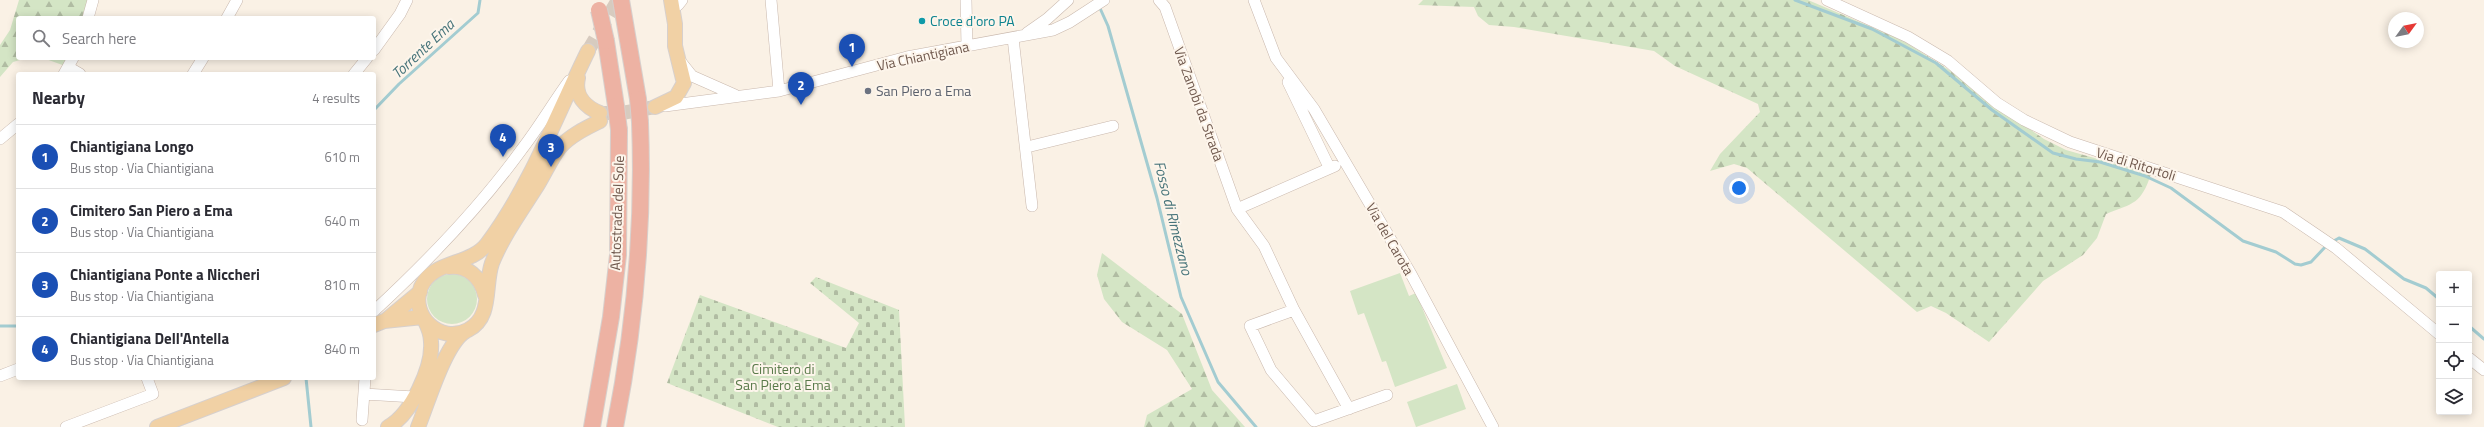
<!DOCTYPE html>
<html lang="en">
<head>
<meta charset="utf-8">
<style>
	:root { --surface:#fff; --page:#f7f7f7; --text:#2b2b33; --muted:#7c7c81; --line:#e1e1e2; --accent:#111827 }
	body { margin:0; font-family:"Titillium Web",sans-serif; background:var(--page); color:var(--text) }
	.controls { position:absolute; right:12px; bottom:12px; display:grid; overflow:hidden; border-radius:4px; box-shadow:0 2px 10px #0003 }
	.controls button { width:36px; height:36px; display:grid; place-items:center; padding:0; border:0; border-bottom:1px solid var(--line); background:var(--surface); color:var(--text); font:20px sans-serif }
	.compass { position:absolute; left:2388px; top:12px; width:36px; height:36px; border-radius:50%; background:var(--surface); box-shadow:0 2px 10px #0003; rotate:57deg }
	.you { position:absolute; left:1739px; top:188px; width:14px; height:14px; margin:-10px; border:3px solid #fff; border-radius:50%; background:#1a73e8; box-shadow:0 0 0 6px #1a73e833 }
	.badge { display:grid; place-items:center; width:26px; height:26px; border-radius:50%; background:var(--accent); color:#fff; font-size:13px; font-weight:700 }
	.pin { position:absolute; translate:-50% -33px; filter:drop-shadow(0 1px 2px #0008) }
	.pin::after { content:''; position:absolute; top:21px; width:14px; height:12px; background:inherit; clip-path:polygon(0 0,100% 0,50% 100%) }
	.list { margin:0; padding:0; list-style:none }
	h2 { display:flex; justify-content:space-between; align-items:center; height:52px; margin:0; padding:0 16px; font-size:17px }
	h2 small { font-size:13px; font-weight:400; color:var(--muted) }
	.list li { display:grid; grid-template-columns:26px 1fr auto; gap:12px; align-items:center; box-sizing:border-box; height:64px; padding:0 16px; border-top:1px solid var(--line) }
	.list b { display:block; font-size:15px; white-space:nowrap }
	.list p { margin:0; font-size:13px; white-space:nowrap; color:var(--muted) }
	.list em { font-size:13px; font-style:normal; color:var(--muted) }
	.icon { flex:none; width:22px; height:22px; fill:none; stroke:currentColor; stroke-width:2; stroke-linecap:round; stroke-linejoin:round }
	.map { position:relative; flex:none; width:2484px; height:427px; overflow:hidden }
	.search { position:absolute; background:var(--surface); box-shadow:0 2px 10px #0003; left:16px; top:16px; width:360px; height:44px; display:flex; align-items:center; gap:10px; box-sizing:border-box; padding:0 14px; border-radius:4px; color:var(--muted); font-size:15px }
	.panel { position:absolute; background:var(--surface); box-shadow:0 2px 10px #0003; left:16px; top:72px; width:360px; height:308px; border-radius:4px }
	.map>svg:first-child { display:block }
	.grass { fill:#d4e5c5 }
	.forest { fill:url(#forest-firs) }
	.cemetery { fill:url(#cemetery-stones) }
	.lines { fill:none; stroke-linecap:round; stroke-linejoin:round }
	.stream { stroke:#a3ccd1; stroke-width:3 }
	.major-tunnel { stroke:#d7cbbf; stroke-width:14; stroke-dasharray:14 7; stroke-linecap:butt }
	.minor-casing { stroke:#c9b8ad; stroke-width:12 }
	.major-casing { stroke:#d7d0cd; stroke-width:16 }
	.highway-casing { stroke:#d7d0cd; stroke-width:18 }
	.minor { stroke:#fff; stroke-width:11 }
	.major { stroke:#f1d1a5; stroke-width:14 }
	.highway { stroke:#edb2a3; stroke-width:16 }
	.highway-bridge-casing { stroke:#d7d0cd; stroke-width:18; stroke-linecap:butt }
	.highway-bridge { stroke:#edb2a3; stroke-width:16 }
	.culture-dot { fill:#0f9aa8; stroke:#fdf5eb; stroke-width:1.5 }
	.worship-dot { fill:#6b7280; stroke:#fdf5eb; stroke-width:1.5 }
	.labels { text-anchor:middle; stroke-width:4; stroke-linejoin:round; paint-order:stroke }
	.culture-label { font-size:14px; fill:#0d838f; stroke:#fdf5eb; text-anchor:start }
	.street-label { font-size:14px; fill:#6f584d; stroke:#fdf5eb }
	.worship-label { font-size:14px; fill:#5b616d; stroke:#fdf5eb; text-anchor:start }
	.park-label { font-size:14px; fill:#5a7a4a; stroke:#fdf5eb }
	.water-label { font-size:15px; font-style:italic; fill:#47747a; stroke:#fdf5eb }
</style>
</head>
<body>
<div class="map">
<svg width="2484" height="427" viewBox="0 0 2484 427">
	<defs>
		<pattern id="forest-firs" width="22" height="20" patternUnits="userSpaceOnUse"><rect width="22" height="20" fill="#d4e5c5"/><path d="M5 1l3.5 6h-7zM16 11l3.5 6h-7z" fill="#b0bca2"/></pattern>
		<pattern id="cemetery-stones" width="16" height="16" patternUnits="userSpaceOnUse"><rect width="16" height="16" fill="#d4e5c5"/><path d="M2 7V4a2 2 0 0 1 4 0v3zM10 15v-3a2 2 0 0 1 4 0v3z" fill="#b0bca2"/></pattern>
	</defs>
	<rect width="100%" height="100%" fill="#faf1e5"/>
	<path class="grass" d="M1400 273 1409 296 1416 293 1447 368 1395 387 1386 361 1382 362 1364 313 1358 315 1350 291Z
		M427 299a25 25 0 1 1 50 0a25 25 0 1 1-50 0Z
		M1457 384 1466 409 1416 427 1407 402Z"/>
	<path class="forest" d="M19 0H93L88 18H18V58H27L13 62 0 77V45L10 30Z
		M1423 0H1808L1902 40 1957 75 1988 100 2044 139 2066 150 2151 174C2141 204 2134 203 2106 214L2097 238 2083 255 2043 281 1989 342 1946 313 1931 306 1917 312 1747 168 1734 164 1710 171 1720 154 1760 112 1758 104 1675 66 1654 51 1514 27 1489 25 1478 16 1474 7 1418 5Z
		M43 58H73L68 67Z
		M1102 253 1182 314 1212 390 1245 427H1144L1147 415 1192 389 1167 350 1122 322 1104 299 1097 275Z"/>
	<path class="cemetery" d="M816 277 899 310 905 427H778L667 383 700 295 846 348 859 323 810 283Z"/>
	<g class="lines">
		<path class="stream" d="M1795 0 1872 29 1936 63 1992 110 2053 153 2076 159 2100 162 2145 176 2171 188 2243 241 2276 252 2295 264 2301 265 2311 262 2327 245
			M1099 6 1108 26 1157 198 1181 297 1218 382 1256 427
			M374 110 399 84 478 13 480 0
			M2332 242 2339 238 2365 249 2404 279 2426 288 2439 299
			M0 326H18
			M2469 326 2484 339
			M306 378 311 427"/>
		<path class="major-tunnel" d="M588 51 618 0
			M600 113H622L655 107"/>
		<g class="minor-casing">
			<path id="minor" d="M771 0 779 91
				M966 0 967 46
				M1159 0 1165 7 1237 209 1264 246 1294 310 1349 409
				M1254 0 1276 58 1314 109 1411 274 1493 427
				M1827 0 1908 37 1948 61 1997 103 2024 120 2070 142 2283 212 2336 248 2439 334
				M672 4 678 5 682 0
				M88 18 93 0
				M227 18 237 0
				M1027 33 1047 19 1068 0
				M1013 38 1032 206
				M374 50 400 14 407 0
				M680 61 692 76 735 95
				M68 67 80 74
				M64 74 73 58
				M193 74 203 58
				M354 74 367 58
				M1288 82 1329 167
				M665 106 779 91 907 57 1053 30 1070 22 1104 0
				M0 139 18 124
				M1027 147 1113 126
				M1237 209 1335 166
				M1294 310 1250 326 1271 370 1314 421 1387 395
				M374 311C427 262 480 207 522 149 539 127 553 103 569 81
				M2469 358 2484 370
				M0 376 18 369
				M364 394 414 397
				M362 420 365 378
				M66 427 153 394 147 378"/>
		</g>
		<g class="major-casing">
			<path id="major" d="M588 51C556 116 531 185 487 244 470 266 433 260 421 287 409 315 440 345 468 330 493 317 484 286 492 263 503 236 521 211 537 186 545 173 551 159 560 147 571 135 586 128 600 121
				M578 78C574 95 585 107 600 113
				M655 107 676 97 684 83 675 46V24L671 0
				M449 267C467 265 481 277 485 295
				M385 321 420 292
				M374 325 384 321 423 317
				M157 427 284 378
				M388 427C411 415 433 367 431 342 431 334 428 327 425 321
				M418 427C428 403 445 343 466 331"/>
		</g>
		<g class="highway-casing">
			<path id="highway" d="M621 0 638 99
				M606 41 616 106
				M592 427 611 317 618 255 619 130
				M615 427C635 326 644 225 640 122"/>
		</g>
		<use href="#minor" class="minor"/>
		<use href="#major" class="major"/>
		<use href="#highway" class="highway"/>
		<g class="highway-bridge-casing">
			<path id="highway-bridge" d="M599 10 606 41
				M638 99 640 122
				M616 106 619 130"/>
		</g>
		<use href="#highway-bridge" class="highway-bridge"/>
	</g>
	<circle class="culture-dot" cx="922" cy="21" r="4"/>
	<circle class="worship-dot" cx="868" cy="91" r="4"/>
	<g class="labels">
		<g class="culture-label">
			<text x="930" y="26">Croce d'oro PA</text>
		</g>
		<g class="street-label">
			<text transform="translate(923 56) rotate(-12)" y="5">Via Chiantigiana</text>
			<text transform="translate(1199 104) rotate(70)" y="5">Via Zanobi da Strada</text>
			<text transform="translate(2136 164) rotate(17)" y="5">Via di Ritortoli</text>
			<text transform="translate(617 213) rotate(-88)" y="5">Autostrada del Sole</text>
			<text transform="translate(1390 239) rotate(60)" y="5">Via del Carota</text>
		</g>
		<g class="worship-label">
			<text x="876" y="96">San Piero a Ema</text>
		</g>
		<g class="park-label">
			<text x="783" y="374">Cimitero di<tspan x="783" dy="16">San Piero a Ema</tspan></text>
		</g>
		<g class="water-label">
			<text transform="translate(423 49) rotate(-43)" y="5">Torrente Ema</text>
			<text transform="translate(1173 218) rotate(76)" y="5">Fosso di Rimezzano</text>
		</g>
	</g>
</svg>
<div class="controls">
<button>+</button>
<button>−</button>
<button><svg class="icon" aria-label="locate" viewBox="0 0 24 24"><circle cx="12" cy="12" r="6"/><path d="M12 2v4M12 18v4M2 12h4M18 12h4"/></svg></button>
<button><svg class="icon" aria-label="layers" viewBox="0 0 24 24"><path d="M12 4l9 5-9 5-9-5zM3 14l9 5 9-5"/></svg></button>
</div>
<svg class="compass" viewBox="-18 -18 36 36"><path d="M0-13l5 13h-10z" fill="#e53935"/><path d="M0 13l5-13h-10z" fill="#7c7c81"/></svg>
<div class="you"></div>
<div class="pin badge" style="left:852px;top:67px;background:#1a4fb4">1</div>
<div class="pin badge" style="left:801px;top:105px;background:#1a4fb4">2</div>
<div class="pin badge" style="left:551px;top:167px;background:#1a4fb4">3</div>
<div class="pin badge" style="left:503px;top:157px;background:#1a4fb4">4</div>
<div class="search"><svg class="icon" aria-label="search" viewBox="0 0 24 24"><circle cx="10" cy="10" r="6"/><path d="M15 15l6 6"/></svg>Search here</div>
<section class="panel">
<h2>Nearby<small>4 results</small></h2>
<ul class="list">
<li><span class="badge" style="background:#1a4fb4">1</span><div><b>Chiantigiana Longo</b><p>Bus stop · Via Chiantigiana</p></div><em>610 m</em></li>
<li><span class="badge" style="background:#1a4fb4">2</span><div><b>Cimitero San Piero a Ema</b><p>Bus stop · Via Chiantigiana</p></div><em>640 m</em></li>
<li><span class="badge" style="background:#1a4fb4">3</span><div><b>Chiantigiana Ponte a Niccheri</b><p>Bus stop · Via Chiantigiana</p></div><em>810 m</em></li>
<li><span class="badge" style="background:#1a4fb4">4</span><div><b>Chiantigiana Dell'Antella</b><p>Bus stop · Via Chiantigiana</p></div><em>840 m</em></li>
</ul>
</section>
</div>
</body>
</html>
